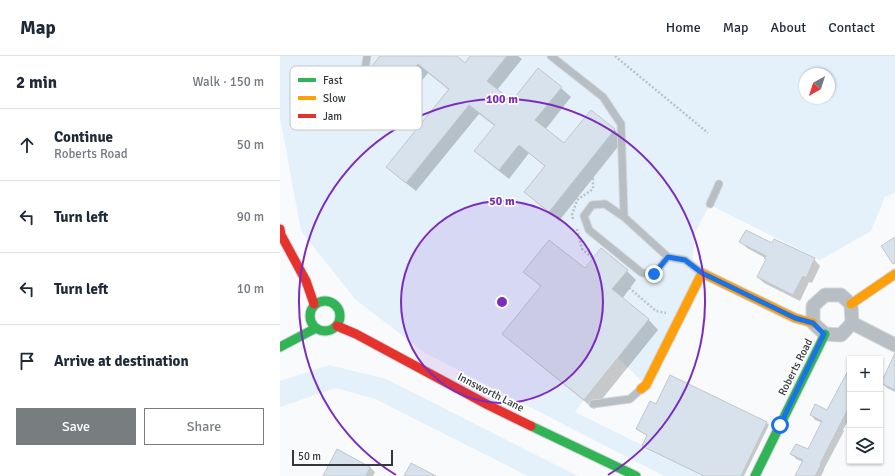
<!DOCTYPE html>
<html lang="en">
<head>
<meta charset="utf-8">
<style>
	:root { --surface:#fff; --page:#f2f2f3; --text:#1f2937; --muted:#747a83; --line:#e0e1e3; --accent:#787d80 }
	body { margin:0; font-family:Signika,sans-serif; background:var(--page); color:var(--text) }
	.controls { position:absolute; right:12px; bottom:12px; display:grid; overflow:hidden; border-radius:0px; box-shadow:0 1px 3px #0004 }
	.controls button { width:36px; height:36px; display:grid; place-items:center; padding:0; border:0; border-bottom:1px solid var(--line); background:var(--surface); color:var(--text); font:20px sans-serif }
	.compass { position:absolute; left:519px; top:12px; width:36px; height:36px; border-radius:50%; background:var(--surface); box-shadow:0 1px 3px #0004; rotate:219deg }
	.scale { position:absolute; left:12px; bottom:10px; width:101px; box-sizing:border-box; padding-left:4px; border:2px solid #33393d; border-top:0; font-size:11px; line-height:14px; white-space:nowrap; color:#33393d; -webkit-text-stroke:3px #fff; paint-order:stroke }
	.stop { position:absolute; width:12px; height:12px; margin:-9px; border:3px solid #1a73e8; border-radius:50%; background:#fff }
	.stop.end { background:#1a73e8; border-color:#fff; box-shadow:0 1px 4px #0008 }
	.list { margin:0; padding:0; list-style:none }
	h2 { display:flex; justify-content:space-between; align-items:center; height:52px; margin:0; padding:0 16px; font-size:17px }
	h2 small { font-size:13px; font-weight:400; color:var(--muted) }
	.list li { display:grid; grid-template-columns:26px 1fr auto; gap:12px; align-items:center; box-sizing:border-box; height:72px; padding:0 16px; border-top:1px solid var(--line) }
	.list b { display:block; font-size:15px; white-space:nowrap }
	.list p { margin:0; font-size:13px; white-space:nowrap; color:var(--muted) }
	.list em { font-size:13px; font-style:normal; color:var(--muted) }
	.actions { display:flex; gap:8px; padding:12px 16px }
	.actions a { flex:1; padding:9px 0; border:1px solid var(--accent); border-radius:0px; text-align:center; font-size:14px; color:var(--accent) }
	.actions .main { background:var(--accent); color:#fff }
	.icon { flex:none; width:22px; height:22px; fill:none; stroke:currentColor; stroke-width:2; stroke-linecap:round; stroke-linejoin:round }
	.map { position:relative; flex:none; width:615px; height:420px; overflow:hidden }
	header { display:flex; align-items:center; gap:24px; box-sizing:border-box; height:56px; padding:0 20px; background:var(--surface); border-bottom:1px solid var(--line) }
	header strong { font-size:19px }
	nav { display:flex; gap:22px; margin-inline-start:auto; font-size:14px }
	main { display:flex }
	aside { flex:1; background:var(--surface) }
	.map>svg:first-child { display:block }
	.green { fill:#e4f1fb; fill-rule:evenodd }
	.shadow { fill:#0003 }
	.building { fill:#d7e2ec; stroke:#c3c6c9 }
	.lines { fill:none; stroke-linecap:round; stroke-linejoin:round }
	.lane-casing { stroke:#d5d7d9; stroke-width:9 }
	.street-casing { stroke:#d5d7d9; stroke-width:15 }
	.fast-casing { stroke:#d5d7d9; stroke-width:11 }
	.slow-casing { stroke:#d5d7d9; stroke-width:11 }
	.jam-casing { stroke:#d5d7d9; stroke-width:11 }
	.path { stroke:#bcc2c6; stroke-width:2.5; stroke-dasharray:2 2; stroke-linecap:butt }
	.lane { stroke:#b7bec4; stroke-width:7 }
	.street { stroke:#b7bec4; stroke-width:13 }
	.fast { stroke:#30b455; stroke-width:9 }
	.slow { stroke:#ff9f0a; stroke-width:9 }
	.jam { stroke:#e5322d; stroke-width:9 }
	.route { stroke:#1a73e8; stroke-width:5 }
	.ring { fill:none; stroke:#7b2cbf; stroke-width:2 }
	.labels { text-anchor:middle; stroke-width:3.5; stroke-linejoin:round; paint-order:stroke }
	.street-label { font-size:11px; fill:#33393d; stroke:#fff }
	.key { fill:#fff; stroke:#c2c4c5; stroke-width:1 }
	.key-label { font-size:11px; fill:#33393d }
	.centre { fill:#7b2cbf; stroke:#fff; stroke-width:2 }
	.ring-label { font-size:12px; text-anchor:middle; font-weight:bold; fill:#7b2cbf; stroke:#fff; stroke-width:3.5; stroke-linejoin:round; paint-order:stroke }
</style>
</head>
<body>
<header>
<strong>Map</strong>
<nav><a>Home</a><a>Map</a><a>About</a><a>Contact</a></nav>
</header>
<main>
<aside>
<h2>2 min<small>Walk · 150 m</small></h2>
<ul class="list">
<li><svg class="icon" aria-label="ahead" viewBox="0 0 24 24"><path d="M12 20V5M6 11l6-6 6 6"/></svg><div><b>Continue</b><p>Roberts Road</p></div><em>50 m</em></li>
<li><svg class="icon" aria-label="left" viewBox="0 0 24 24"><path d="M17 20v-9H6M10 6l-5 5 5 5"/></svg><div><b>Turn left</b></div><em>90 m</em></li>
<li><svg class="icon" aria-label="left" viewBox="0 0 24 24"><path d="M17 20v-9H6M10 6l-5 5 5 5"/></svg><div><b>Turn left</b></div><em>10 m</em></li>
<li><svg class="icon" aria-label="arrive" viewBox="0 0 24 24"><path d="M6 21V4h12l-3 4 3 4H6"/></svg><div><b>Arrive at destination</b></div></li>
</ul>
<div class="actions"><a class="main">Save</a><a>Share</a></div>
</aside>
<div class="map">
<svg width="615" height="420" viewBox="0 0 615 420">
	<rect width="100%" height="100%" fill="#f8fafc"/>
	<path class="green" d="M0 0H615V137L605 141 591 175 540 204 430 149 415 176 412 210 422 217 366 329 338 302 369 264 332 233 347 214 321 193 305 212 269 184 243 216 261 230 304 344 295 356 425 420H384L145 297 75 243 21 175 0 61ZM525 18H549V42H525Z
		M49 309 106 323 298 420H248L95 343 56 332 0 351V325Z"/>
	<path class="shadow" d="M101 0H175L185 8 191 0H238L242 3 217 34 232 47 281 32 291 41 265 74 284 89 311 55 335 74 344 83 279 165 255 145 246 136 266 111 249 97 229 123 205 104 196 95 215 70 199 58 136 135 117 120 107 111 169 34 148 17 129 41 103 19 93 10Z
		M461 186 492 188 534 203 540 210 532 227 529 226 520 245 484 227 478 221 487 203 467 192Z
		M305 214 347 215 356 224 342 243 369 264 378 274 314 353 233 287 224 278 261 231 244 216Z
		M615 314V336L607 332 602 327Z
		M570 327V361L563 374 564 375 544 413V414L541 420H516L523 406 516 403 512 398 528 394 543 367 535 364 531 359 548 355Z
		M377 349 487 367 489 369 464 420H424L366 392 368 380 359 375 357 373Z
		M90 411 95 416 93 420H44Z"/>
	<path class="building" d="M100 0H177L185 7 190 0H227L207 25 232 45 258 12 282 31 255 64 284 87 311 54 335 73 269 156 244 136 265 110 239 89 219 114 194 95 215 69 189 49 126 127 106 111 169 33 138 8 119 32 92 10Z
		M466 174 492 187 494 183 535 202 526 222 523 220 513 239 477 221 486 203 484 202 486 200 459 186Z
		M615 181V207L613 208 601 190Z
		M269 184 305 212 321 192 348 214 332 233 369 263 304 344 222 278 261 230 243 216Z
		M615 297V334L601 327Z
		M570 311V349L540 408 541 409 535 420H515L523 404 510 398 516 388 528 393 542 365 530 359 535 348 547 354Z
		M390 319 487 366 461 420H424L362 390 367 379 356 373 370 345 376 348Z
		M57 393 90 411 86 420H43Z
		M131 407 156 420H124Z"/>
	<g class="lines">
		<g class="lane-casing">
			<path id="lane" d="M87 0 85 14 102 33
				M271 0 323 41 341 68 344 161
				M430 148 439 128
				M388 201 344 161 325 148 312 149 304 160 309 174 362 217 374 218 388 201 405 204 422 217
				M313 348 350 343 360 334"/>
		</g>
		<g class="street-casing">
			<path id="street" d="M545 239H561L571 248 572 267 561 279 545 278 533 267V250Z
				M572 267 615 289"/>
		</g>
		<g class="fast-casing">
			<path id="fast" d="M30 260a15 15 0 1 1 30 0a15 15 0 1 1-30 0Z
				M0 291 36 272
				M251 370 356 420
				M475 420 545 278"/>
		</g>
		<g class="slow-casing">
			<path id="slow" d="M571 248 615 218
				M361 333 366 329 422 217 515 262 533 267"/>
		</g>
		<g class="jam-casing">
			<path id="jam" d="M0 173 1 179 26 225 34 248
				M57 270 76 278 208 349 251 370"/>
		</g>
		<path class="path" d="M335 0 428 77
			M293 163 292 159 297 144 313 133V122
			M297 173 302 193 313 202
			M340 224 376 255 386 257"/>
		<use href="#lane" class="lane"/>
		<use href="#street" class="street"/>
		<use href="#fast" class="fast"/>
		<use href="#slow" class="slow"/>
		<use href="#jam" class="jam"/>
	</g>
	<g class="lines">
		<path class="route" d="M374 218 388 201 405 204 422 217 515 262 533 267 544 278 500 369"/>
	</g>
	<circle cx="222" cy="246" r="101" fill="#7b2cbf" fill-opacity=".12"/>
	<g class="ring">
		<circle cx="222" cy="246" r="101"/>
		<path d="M116 419A203 203 0 1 1 328 419"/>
	</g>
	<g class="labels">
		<g class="street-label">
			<text transform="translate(515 311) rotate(-63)" y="4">Roberts Road</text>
			<text transform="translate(211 336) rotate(27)" y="4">Innsworth Lane</text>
		</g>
	</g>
	<rect x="10" y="10" width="132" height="64" rx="6" class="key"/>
	<rect x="18" y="22" width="18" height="4" fill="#30b455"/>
	<rect x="18" y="40" width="18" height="4" fill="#ff9f0a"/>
	<rect x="18" y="58" width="18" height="4" fill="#e5322d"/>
	<g class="key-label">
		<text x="43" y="28">Fast</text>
		<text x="43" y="46">Slow</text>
		<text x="43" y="64">Jam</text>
	</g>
	<circle cx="222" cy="246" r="6" class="centre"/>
	<g class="ring-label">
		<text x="222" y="47">100 m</text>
		<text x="222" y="149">50 m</text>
	</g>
</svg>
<div class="controls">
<button>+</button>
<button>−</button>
<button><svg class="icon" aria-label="layers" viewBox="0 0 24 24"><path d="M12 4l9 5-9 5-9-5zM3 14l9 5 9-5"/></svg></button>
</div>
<svg class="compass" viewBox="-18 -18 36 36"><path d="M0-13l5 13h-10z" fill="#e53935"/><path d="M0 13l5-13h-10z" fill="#747a83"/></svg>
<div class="scale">50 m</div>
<div class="stop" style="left:500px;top:369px"></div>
<div class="stop end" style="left:374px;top:218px"></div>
</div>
</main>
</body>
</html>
